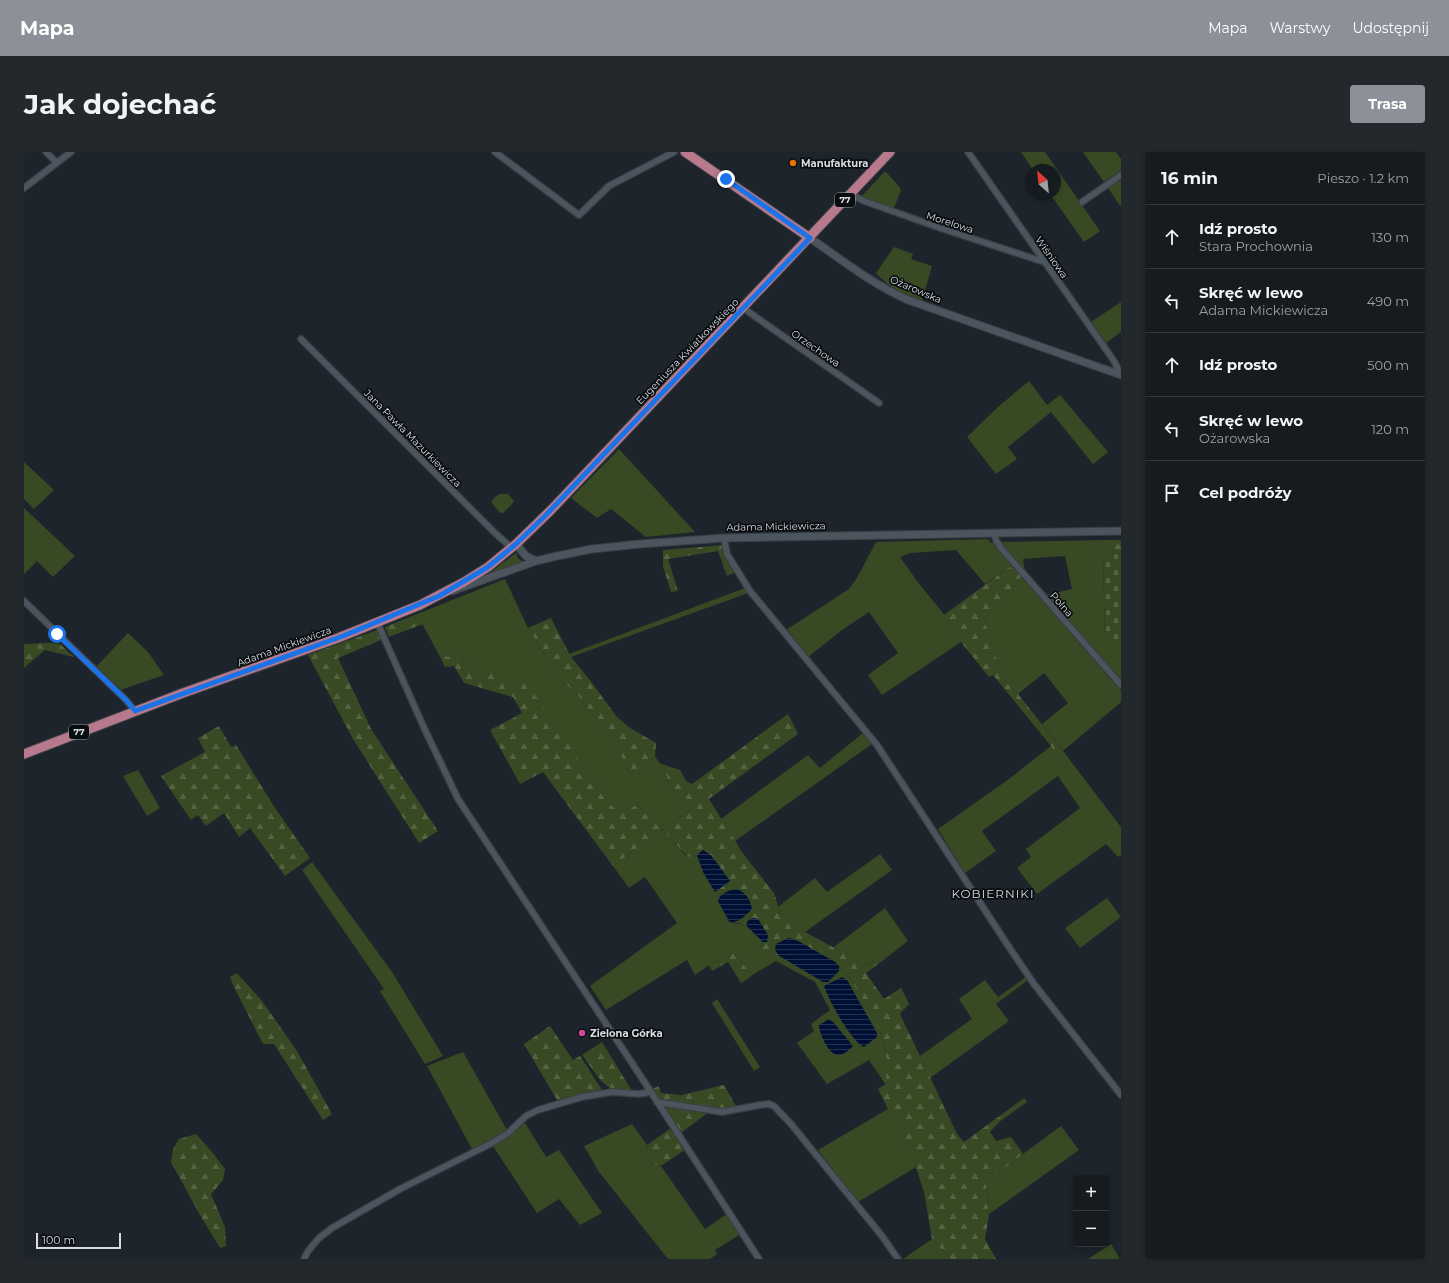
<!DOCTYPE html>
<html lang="pl">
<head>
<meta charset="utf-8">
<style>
	:root { --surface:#161b20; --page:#23282d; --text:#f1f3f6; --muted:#9ea1a5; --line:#35393e; --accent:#8c9099 }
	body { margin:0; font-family:Montserrat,sans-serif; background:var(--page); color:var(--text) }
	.controls { position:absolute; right:12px; bottom:12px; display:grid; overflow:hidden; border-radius:4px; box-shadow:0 2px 6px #0003 }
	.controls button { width:36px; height:36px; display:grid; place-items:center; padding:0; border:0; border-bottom:1px solid var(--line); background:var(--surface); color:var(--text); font:20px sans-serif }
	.compass { position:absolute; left:1001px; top:12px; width:36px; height:36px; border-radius:50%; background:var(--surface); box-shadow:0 2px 6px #0003; rotate:333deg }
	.scale { position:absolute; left:12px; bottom:10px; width:85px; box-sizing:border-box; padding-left:4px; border:2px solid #d9dde2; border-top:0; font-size:11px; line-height:14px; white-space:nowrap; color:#d9dde2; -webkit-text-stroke:3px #0a0d10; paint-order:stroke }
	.stop { position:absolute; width:12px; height:12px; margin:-9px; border:3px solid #1a73e8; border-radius:50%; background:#fff }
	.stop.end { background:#1a73e8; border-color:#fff; box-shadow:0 1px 4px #0008 }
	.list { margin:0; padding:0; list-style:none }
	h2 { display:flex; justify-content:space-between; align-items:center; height:52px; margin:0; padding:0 16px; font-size:17px }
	h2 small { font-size:13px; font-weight:400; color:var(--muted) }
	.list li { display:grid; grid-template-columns:26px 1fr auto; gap:12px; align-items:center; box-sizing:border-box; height:64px; padding:0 16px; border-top:1px solid var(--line) }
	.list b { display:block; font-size:15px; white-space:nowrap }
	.list p { margin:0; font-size:13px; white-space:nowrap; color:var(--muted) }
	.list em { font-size:13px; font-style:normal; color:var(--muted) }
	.icon { flex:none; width:22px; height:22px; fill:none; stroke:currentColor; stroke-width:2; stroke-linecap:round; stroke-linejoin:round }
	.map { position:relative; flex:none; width:1097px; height:1107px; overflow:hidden; border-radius:4px }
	header { display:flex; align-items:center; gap:24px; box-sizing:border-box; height:56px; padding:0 20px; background:var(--accent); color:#fff }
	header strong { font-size:19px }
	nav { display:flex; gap:22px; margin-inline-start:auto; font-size:14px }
	.intro { display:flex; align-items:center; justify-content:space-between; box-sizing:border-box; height:96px; padding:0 24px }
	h1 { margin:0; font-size:28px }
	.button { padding:10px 18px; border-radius:4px; background:var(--accent); color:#fff; font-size:14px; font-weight:700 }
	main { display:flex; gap:24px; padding:0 24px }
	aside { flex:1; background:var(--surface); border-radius:4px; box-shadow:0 2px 6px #0003 }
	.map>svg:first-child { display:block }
	.grass { fill:#384a23 }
	.forest { fill:url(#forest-firs) }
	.cemetery { fill:url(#cemetery-stones) }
	.water { fill:url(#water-rules) }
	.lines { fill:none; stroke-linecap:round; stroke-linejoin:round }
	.minor-casing { stroke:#393f45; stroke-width:8 }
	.tertiary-casing { stroke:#393f45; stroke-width:9 }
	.primary-casing { stroke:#393f45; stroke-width:11 }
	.minor { stroke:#4c545d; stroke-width:5.5 }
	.tertiary { stroke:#4c545d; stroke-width:7 }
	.primary { stroke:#b7798b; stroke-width:9 }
	.route { stroke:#1a73e8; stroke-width:5 }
	.food-dot { fill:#e8710a; stroke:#0a0d10; stroke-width:1.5 }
	.hotel-dot { fill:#d1479c; stroke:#0a0d10; stroke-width:1.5 }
	.labels { text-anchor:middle; stroke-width:3.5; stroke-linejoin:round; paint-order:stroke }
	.shield { fill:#0a0d10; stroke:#9b9fa3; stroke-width:1 }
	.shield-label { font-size:9px; font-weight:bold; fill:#d9dde2 }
	.poi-label { font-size:10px; font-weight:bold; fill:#d9dde2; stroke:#0a0d10; text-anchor:start }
	.street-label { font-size:10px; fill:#d9dde2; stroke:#0a0d10 }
	.quarter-label { font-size:12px; letter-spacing:1px; fill:#d9dde2; stroke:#0a0d10 }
</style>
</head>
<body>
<header>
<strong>Mapa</strong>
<nav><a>Mapa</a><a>Warstwy</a><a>Udostępnij</a></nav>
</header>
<div class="intro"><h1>Jak dojechać</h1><a class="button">Trasa</a></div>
<main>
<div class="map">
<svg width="1097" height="1107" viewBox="0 0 1097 1107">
	<defs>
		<pattern id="forest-firs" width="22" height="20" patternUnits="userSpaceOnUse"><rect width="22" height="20" fill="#384a23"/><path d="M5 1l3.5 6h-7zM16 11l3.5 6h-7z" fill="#546443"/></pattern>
		<pattern id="cemetery-stones" width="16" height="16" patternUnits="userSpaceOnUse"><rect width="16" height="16" fill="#384a23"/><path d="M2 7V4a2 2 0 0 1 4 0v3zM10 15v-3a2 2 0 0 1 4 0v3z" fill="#546443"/></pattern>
		<pattern id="water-rules" width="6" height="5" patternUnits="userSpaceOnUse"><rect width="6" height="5" fill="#001034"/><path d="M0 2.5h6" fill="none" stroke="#253251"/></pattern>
	</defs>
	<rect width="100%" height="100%" fill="#1d242b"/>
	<path class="grass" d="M997 0H1021L1076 79 1060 90 1026 42H1031V18H1009Z
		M1059 0H1092L1097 7V18L1080 30Z
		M861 19 874 33 877 38 870 56 838 45V44Z
		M1097 28V55L1084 36Z
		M870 95 889 102 887 107 908 114 898 149C880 142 865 136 852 121Z
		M1097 150V180L1082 191 1067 170Z
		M1005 229 1023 253 1036 243 1084 300 1069 312 1027 260 984 295 993 307 972 322 943 285 975 254Z
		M595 297 671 380 622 385 587 357 573 366 547 346Z
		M0 310 30 338 10 357 0 347Z
		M475 342H484L490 349 489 351 479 361H476L468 351V348Z
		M0 356 51 404 29 425 13 409 0 422Z
		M964 387 967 391 971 390 988 413 961 432 932 398 886 401 876 405 893 429 927 471 937 490 858 543 844 523 874 501 845 460 818 478 784 505 762 478 825 437 834 424 852 390Z
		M1082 388 1078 399 1079 402 1081 489H1097V528L1022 443 1048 437 1041 404 999 407 1001 419 978 393 977 390Z
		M492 401 494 406 499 410 463 423Z
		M997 424 1097 539V550L1039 599 1097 675V703L1094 705 1082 692 1013 742 993 716 1007 705 1002 697 1056 656 1034 624 958 679 972 699 941 721 914 677 985 627 1027 594 1033 604 1039 599 1018 572 1044 551 1020 521 994 542 979 527 960 467 990 434Z
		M481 427 504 476 537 528 554 543 594 597 605 620 614 623 631 605 636 611 640 613 644 630 666 658 638 678 663 705 673 703C678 717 685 734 696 744L694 749 705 770 722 773 739 790 736 794 754 802 811 810 826 826 856 879 862 903V933L845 908 803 932 773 891 790 879 787 872 806 858 791 830 752 809 728 823 710 801 691 809 671 823 663 808 582 858 566 834 653 771 621 725 605 736 589 714 638 678 613 653 595 661 578 643 551 603 485 533 448 521 436 503 416 505 393 462Z
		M721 436 724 441 547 505 545 502Z
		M104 481 124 500 140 523 99 537V539L72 515Z
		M839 581 848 592 711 689 697 667 784 603 796 616Z
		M114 618 136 656 123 664 99 624Z
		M856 702 868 718 781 780 756 761 754 755 791 726 803 740Z
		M288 710 368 820 419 904 401 912 356 839 360 837 278 718Z
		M1083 746 1097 765 1056 796 1041 776Z
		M861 756 884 789 857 810 850 809 838 814 810 795Z
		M1002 825 1004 828 972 852 985 869 906 926 896 904 948 867 935 847 961 828 974 845Z
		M693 847 736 915 730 919 688 851Z
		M439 900 483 978 467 988 448 997 403 914Z
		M864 957 877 971 892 1015 834 1050 794 998Z
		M501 971 522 1005 535 998 578 1061 556 1073 535 1047 513 1061 469 994 487 981Z
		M608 972 623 993 622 999 627 1012 637 1014 681 1077 703 1062 717 1082 691 1098 693 1102 686 1107H644L575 1020 560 994Z
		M1037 974 1055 998 965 1062 962 1031 999 1002Z
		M908 1087 927 1107H879Z
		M1087 1092 1096 1107H1064Z"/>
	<path class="forest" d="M1082 388H1097V401L1079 402 1078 399Z
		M700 393 701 403 711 420 703 424 694 399 644 407 654 439 647 440 639 414V398Z
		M988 413 997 424 990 434 960 467 979 527 994 542 1039 599 1033 605 1027 594 969 523 965 525 937 490 927 471 920 463Z
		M393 462 399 472 365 485 361 475Z
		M527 466 547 505 566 528 592 564 606 576 632 591 631 605 614 623 605 621 594 597 554 543 537 528 504 476Z
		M353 478 357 488 314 506 347 577 414 679 395 691 329 587 284 503Z
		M26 491 36 492 50 505 21 498 0 516V492Z
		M436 503 448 521 468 513 485 533 503 531 578 643 595 661 613 653 638 678 666 658 644 630 640 613 656 618 662 629 668 632 764 562 774 582 685 647 718 700 750 741 756 761 781 780 820 801 838 814 851 809 857 810 842 821 860 847 877 836 885 852 876 862 933 982 940 990 1000 946 1003 950 975 970 966 980 972 989 987 985 999 1002 962 1031 965 1064 961 1087 972 1107H927L908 1087 900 1040 877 971 864 957 854 937 862 932V903L856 879 826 826 811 810 774 789 765 786 759 788 751 797 754 803 742 804 736 794 739 790H743L725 767 722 773 710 770 720 765 706 738 696 744 691 740 705 728 679 698 673 703 664 705 638 678 589 714 519 620 496 632 466 578 498 561 489 545 440 531 430 514 421 515 416 505Z
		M195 574 207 595 212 593 251 656 286 706 261 724 226 676 215 685 200 661 182 674 174 663 167 668 137 624 181 600 174 586Z
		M710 801 728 823 724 827 717 831 704 810 688 819 685 813 691 809Z
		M213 821 238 849 273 899 308 962 299 968 250 892H239L209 833 206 825Z
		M526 874 549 908 556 904 578 938 533 948 500 892Z
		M578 890 608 939H590L577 929 558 903Z
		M700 933 713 956 698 958 634 948 628 937 635 934 637 941 657 943Z
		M638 952 686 959 657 981 665 995 637 1014 627 1012 622 999 623 993 647 976Z
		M172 982 188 1000 201 1017 199 1028 187 1042 201 1075 202 1094 196 1096 176 1063 147 1010 149 997 155 987Z"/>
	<path class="cemetery" d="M1097 401V489H1081L1079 402Z"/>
	<path class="water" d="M679 698 687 703 706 729 691 740 679 720 673 703Z
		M713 737C722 741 726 747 728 757 722 763 715 771 706 770L694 749C697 741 705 738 713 737Z
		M730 766 734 767 744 783 743 790H739L722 773 725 767Z
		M765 786 774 789 811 810 815 814V819L804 830H799L754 803 751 797 752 792Z
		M818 825 823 828 853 881V885L840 895C827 889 805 849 800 834Z
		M805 867 810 871 829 894C825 898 821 902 815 903 805 904 795 881 795 873Z"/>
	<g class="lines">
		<g class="minor-casing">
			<path id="minor" d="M22 0 33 11
				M471 0 555 63 585 34 650 0
				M944 0 1090 209 1094 217 1092 221
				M0 36 47 0
				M827 42 840 49 916 76 1020 110
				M1058 50 1097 23
				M719 156 855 251
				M277 187 471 381 488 396
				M970 381 972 388 977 396 1097 533
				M700 386 703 402 726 439 853 593 985 795 1010 832 1097 943
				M0 449 102 548 111 559
				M353 470 401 578 434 647 627 940 735 1107
				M633 950 698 960 736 953 745 952 750 954 767 972 858 1084 874 1107
				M280 1107 284 1099 295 1086 308 1076 376 1037 468 991 484 981 502 964 514 958 558 945 588 940 615 942 627 940"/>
		</g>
		<g class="tertiary-casing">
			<path id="tertiary" d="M786 86C818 108 848 132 884 148L1097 223
				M492 392 502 404 512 409
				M428 439 512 409 533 404 568 397 616 392 700 386 1097 379"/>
		</g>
		<g class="primary-casing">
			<path id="primary" d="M661 0 786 86
				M0 602 159 541 314 486 396 453 440 430 464 415 492 392 527 358 866 0"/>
		</g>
		<use href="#minor" class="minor"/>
		<use href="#tertiary" class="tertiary"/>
		<use href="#primary" class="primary"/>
	</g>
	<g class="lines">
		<path class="route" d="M33 482 102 548 111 559 319 484 415 444 464 415 492 392 520 365 786 86 702 27"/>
	</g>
	<circle class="food-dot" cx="769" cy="11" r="4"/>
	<circle class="hotel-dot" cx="558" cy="881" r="4"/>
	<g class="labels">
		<g class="shield">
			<rect x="811" y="41" width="20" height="14" rx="3"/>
			<rect x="45" y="573" width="20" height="14" rx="3"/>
		</g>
		<g class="shield-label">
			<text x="821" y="51">77</text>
			<text x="55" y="583">77</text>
		</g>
		<g class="poi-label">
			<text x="777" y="15">Manufaktura</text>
			<text x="566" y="885">Zielona Górka</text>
		</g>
		<g class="street-label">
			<text transform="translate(926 70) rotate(18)" y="4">Morelowa</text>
			<text transform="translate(1028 105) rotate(55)" y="4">Wiśniowa</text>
			<text transform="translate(892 137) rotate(23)" y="4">Ożarowska</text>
			<text transform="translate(792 196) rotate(35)" y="4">Orzechowa</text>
			<text transform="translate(663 199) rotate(-46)" y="4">Eugeniusza Kwiatkowskiego</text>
			<text transform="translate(389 286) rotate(45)" y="4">Jana Pawła Mazurkiewicza</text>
			<text transform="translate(752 374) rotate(-1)" y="4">Adama Mickiewicza</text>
			<text transform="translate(1038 452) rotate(49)" y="4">Polna</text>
			<text transform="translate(260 494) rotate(-20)" y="4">Adama Mickiewicza</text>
		</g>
		<g class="quarter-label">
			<text x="969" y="746">KOBIERNIKI</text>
		</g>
	</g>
</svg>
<div class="controls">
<button>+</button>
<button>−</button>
</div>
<svg class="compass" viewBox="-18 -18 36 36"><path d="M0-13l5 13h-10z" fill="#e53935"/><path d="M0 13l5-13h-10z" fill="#9ea1a5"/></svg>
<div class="scale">100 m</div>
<div class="stop" style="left:33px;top:482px"></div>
<div class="stop end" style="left:702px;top:27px"></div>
</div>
<aside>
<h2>16 min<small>Pieszo · 1.2 km</small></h2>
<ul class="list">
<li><svg class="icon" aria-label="ahead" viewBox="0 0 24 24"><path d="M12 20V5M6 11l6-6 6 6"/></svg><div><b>Idź prosto</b><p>Stara Prochownia</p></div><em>130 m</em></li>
<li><svg class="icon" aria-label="left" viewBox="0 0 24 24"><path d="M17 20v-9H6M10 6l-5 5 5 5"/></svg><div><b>Skręć w lewo</b><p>Adama Mickiewicza</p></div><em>490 m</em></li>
<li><svg class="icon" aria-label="ahead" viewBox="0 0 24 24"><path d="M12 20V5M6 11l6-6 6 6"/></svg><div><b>Idź prosto</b></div><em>500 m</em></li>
<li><svg class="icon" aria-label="left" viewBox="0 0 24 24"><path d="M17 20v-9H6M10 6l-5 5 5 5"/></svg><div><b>Skręć w lewo</b><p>Ożarowska</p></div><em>120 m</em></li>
<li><svg class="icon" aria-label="arrive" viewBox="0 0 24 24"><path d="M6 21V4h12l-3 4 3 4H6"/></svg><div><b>Cel podróży</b></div></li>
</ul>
</aside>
</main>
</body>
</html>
